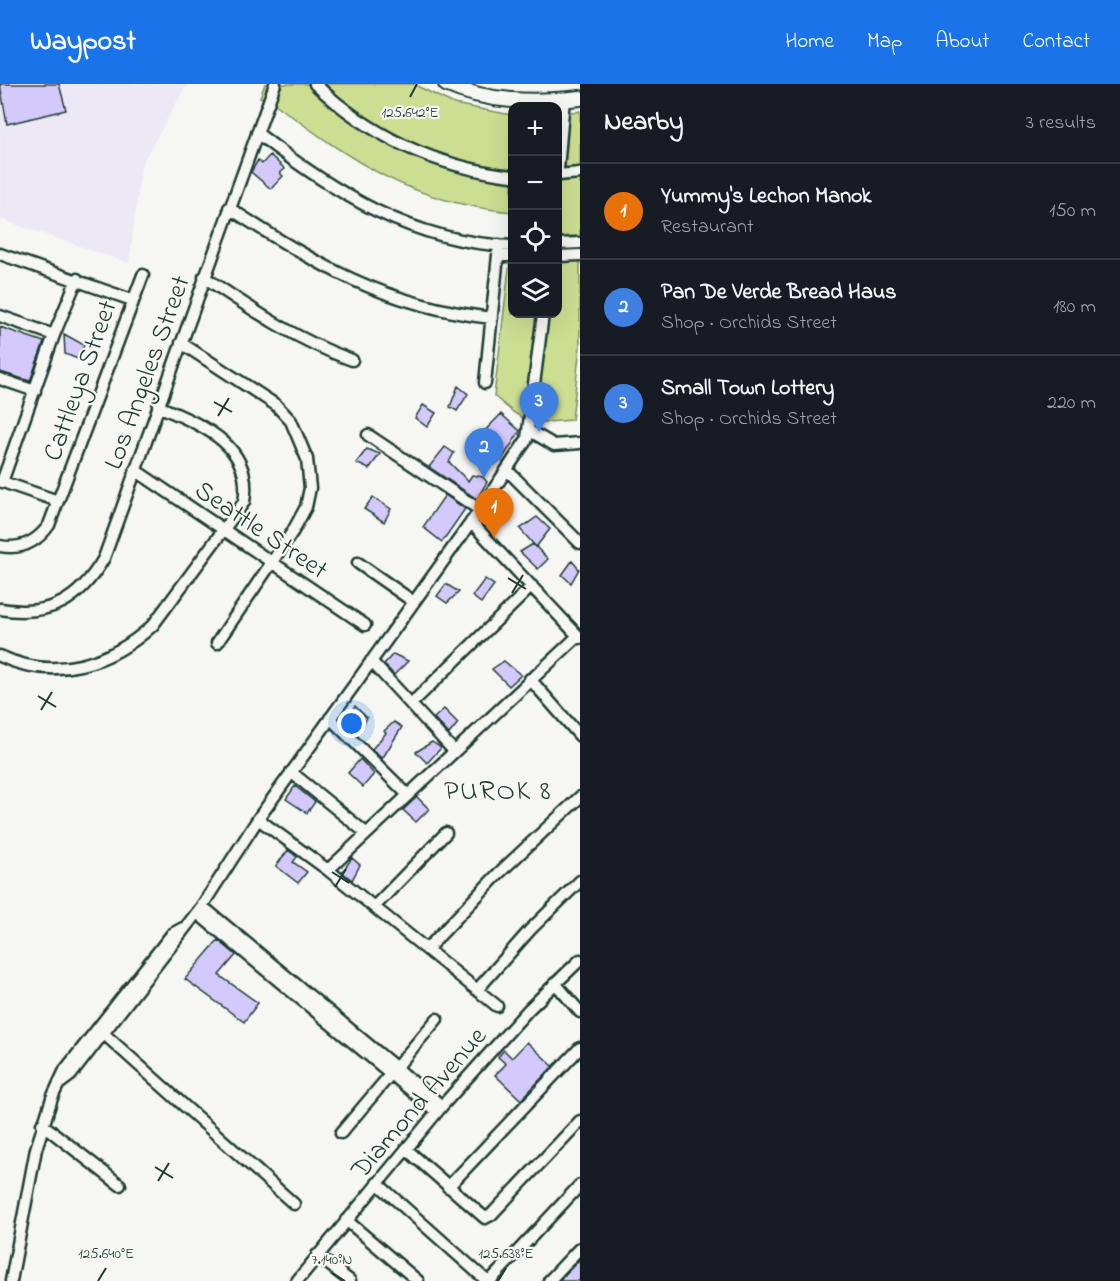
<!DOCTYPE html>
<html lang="en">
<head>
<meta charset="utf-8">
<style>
	:root { --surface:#171b24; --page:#20242c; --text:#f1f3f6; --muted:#9ea1a6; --line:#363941; --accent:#1a73e8 }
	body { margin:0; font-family:"Indie Flower",sans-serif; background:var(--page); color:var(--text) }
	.controls { position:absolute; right:18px; top:18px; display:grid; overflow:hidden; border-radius:12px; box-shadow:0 6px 24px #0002 }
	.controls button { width:54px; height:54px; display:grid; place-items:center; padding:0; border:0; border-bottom:2px solid var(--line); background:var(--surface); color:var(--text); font:30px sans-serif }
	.you { position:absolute; left:352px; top:640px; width:21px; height:21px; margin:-15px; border:4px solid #fff; border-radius:50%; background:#1a73e8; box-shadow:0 0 0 9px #1a73e833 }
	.badge { display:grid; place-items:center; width:39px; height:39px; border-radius:50%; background:var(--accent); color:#fff; font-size:20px; font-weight:700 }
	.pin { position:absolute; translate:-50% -50px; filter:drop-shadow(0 2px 3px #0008) }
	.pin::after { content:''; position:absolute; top:32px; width:21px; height:18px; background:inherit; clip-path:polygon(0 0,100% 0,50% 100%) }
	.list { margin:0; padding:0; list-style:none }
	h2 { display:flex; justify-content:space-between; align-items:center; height:78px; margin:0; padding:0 24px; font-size:26px }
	h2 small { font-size:20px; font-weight:400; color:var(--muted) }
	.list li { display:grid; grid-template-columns:39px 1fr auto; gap:18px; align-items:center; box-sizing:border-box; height:96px; padding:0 24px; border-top:2px solid var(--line) }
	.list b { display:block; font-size:22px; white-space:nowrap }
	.list p { margin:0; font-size:20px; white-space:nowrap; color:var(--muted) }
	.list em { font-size:20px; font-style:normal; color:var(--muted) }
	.icon { flex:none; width:33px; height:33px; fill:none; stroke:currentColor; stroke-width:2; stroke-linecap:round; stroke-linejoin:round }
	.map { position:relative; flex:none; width:580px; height:1197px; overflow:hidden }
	header { display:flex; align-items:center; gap:36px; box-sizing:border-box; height:84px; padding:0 30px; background:var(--accent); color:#fff }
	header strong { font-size:28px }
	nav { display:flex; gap:33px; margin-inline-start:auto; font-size:21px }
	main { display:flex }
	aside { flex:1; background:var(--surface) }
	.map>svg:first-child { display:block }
	.built { fill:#ece8f5 }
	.green { fill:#ccde92; stroke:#768e63; stroke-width:1.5 }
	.building { fill:#d4c9fb; stroke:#1f3d34; stroke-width:1.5 }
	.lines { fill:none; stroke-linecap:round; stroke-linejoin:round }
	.street-casing { stroke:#1f3d34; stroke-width:15 }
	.secondary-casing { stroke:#1f3d34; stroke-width:18 }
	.street { stroke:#f6f6f2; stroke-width:10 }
	.secondary { stroke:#f6f6f2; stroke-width:14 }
	.ticks { fill:none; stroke:#1f3d34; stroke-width:2 }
	.labels { text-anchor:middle; stroke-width:4.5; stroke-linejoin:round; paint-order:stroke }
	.street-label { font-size:27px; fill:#1f3d34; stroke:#f6f6f2 }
	.neighbourhood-label { font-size:28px; letter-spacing:1.5px; fill:#1f3d34; stroke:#f6f6f2 }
	.ticks-label { font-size:15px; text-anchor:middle; fill:#1f3d34; stroke:#f6f6f2; stroke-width:4.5; stroke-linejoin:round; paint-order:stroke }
</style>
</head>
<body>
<header>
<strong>Waypost</strong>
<nav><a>Home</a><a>Map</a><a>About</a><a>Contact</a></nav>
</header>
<main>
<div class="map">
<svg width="580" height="1197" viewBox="0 0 580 1197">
	<rect width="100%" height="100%" fill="#f6f6f2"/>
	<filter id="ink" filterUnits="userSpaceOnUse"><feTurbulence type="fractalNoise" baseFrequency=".0167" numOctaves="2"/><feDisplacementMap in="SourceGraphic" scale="12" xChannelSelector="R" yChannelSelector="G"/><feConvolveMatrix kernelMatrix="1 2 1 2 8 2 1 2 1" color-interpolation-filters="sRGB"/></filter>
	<g filter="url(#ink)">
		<path class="built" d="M0 0H187L141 81 129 179 0 135Z"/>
		<path class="green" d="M265 0H413L454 20 512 31V128C411 119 354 78 275 20L260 13Z
			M580 27V152L559 153 558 169V30Z
			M510 176H512V230H558V176H580V262L572 336C528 340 527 341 494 312Z"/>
		<path class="building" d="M0 0H59L66 26 7 40Z
			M270 71 285 85 280 89 283 92 271 105 251 88 258 76 262 80Z
			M0 243 44 258 30 297 0 288Z
			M64 250 84 261 78 275 65 270Z
			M458 302 468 310 457 327 450 323Z
			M423 321 436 329 427 343 415 334Z
			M501 330 520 347 501 377 475 357Z
			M445 363 454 369 449 378 468 397 472 391 483 393 487 398 477 415 429 383Z
			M367 365 380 370 369 385 356 379Z
			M445 411 465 425 442 458 423 443Z
			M373 413 391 425 384 438 364 425Z
			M537 433 550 445 536 463 520 445Z
			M533 460 548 475 538 485 520 468Z
			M572 477 579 485 571 499 562 491Z
			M485 495 494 501 481 519 472 512Z
			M446 500 459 508 447 519 437 512Z
			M393 570 408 577 394 591 384 580Z
			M504 577 521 591 509 602 492 585Z
			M355 622 367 634 362 643 349 634Z
			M444 625 458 639 449 650 434 634Z
			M394 638 402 643 382 675 372 665 386 649 384 647Z
			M432 658 441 664 427 679 416 668Z
			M360 675 374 690 363 703 348 689Z
			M295 702 315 718 307 729 286 715Z
			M417 713 429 725 416 738 403 726Z
			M288 766 297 773 293 778 307 788 298 799 276 782Z
			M352 774 360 781 352 796 342 788Z
			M218 856 236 871 219 891 258 919 244 938 185 895Z
			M527 958 553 982 521 1016 495 991 506 980 498 973 504 966 512 974Z
			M580 1175V1197H559Z"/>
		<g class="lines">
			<g class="street-casing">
				<path id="street" d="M315 0C371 53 436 83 512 92
					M257 49C333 108 413 159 512 162
					M558 85 564 15
					M558 91 580 89
					M229 124C317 181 385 222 492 234
					M558 160 580 159
					M0 170 132 216
					M498 172H512
					M558 172 580 171
					M204 193C251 225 298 257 352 276
					M0 232 54 251
					M181 259 276 321 291 337 307 375 310 404 306 423 293 447 217 559
					M0 295 35 307
					M485 299 499 161
					M530 347 554 361 580 359
					M368 351 480 426
					M135 386 365 541
					M507 386 580 459
					M0 397 58 417
					M2 398 54 251 77 195
					M471 438 580 554
					M0 462C21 466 37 458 49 441L143 191
					M358 479 414 518
					M0 525C50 533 79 517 104 474L275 0
					M0 572C55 598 111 580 153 541L244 418C254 361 202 341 158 322
					M371 577 454 667
					M530 595 580 652
					M411 620 532 502
					M330 634 407 710
					M291 688 366 749
					M258 735 328 786 497 922
					M328 786 578 552
					M202 822 442 1022
					M374 823 446 749
					M197 829 437 1028
					M427 865 498 790 580 713
					M555 899 580 928
					M477 906 530 846 580 797
					M103 949 294 1120
					M59 1000 71 991 202 822 258 735 480 426 527 355 543 230
					M42 1040 120 1101
					M341 1049 437 935
					M406 1065 485 1134 491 1131 580 1037
					M377 1099 487 1197
					M448 1103 580 964
					M346 1136 418 1197
					M317 1171 350 1197
					M11 1197 36 1065 52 1014 65 986 172 850 183 844
					M297 1197 442 1022 529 925 580 876
					M490 1197 580 1101
					M549 1197 580 1164"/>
			</g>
			<g class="secondary-casing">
				<path id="secondary" d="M446 0C488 19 534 19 580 14"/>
			</g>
			<use href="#street" class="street"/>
			<use href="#secondary" class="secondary"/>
		</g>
	</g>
	<path class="ticks" d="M410 13 417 0M214 318 232 328M218 332 229 314M508 494 526 505M512 509 523 491M38 612 56 623M41 626 52 608M332 788 349 799M335 803 346 785M155 1083 173 1094M158 1097 169 1079M332 1189 345 1197M98 1197 106 1184M498 1197 506 1184"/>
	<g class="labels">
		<g class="street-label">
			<text transform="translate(146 288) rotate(-70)" y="9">Los Angeles Street</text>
			<text transform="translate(79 296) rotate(-70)" y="9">Cattleya Street</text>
			<text transform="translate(262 445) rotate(34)" y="9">Seattle Street</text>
			<text transform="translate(418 1018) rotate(-49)" y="9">Diamond Avenue</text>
		</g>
		<g class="neighbourhood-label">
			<text x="498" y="715">PUROK 8</text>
		</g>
	</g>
	<g class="ticks-label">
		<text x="410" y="33">125.642°E</text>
		<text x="106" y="1174">125.640°E</text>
		<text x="506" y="1174">125.638°E</text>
		<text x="332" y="1180">7.140°N</text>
	</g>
</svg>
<div class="controls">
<button>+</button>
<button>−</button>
<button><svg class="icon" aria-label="locate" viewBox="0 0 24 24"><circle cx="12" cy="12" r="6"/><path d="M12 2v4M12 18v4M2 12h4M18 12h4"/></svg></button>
<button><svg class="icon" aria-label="layers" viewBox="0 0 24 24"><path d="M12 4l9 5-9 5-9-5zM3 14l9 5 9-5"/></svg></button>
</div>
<div class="you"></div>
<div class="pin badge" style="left:494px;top:454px;background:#e8710a">1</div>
<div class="pin badge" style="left:484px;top:394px;background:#3f7fe0">2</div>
<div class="pin badge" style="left:539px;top:348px;background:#3f7fe0">3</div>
</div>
<aside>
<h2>Nearby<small>3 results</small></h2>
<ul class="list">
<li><span class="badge" style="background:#e8710a">1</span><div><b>Yummy's Lechon Manok</b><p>Restaurant</p></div><em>150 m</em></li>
<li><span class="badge" style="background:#3f7fe0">2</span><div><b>Pan De Verde Bread Haus</b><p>Shop · Orchids Street</p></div><em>180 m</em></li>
<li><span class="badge" style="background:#3f7fe0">3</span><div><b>Small Town Lottery</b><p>Shop · Orchids Street</p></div><em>220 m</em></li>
</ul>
</aside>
</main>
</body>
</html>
